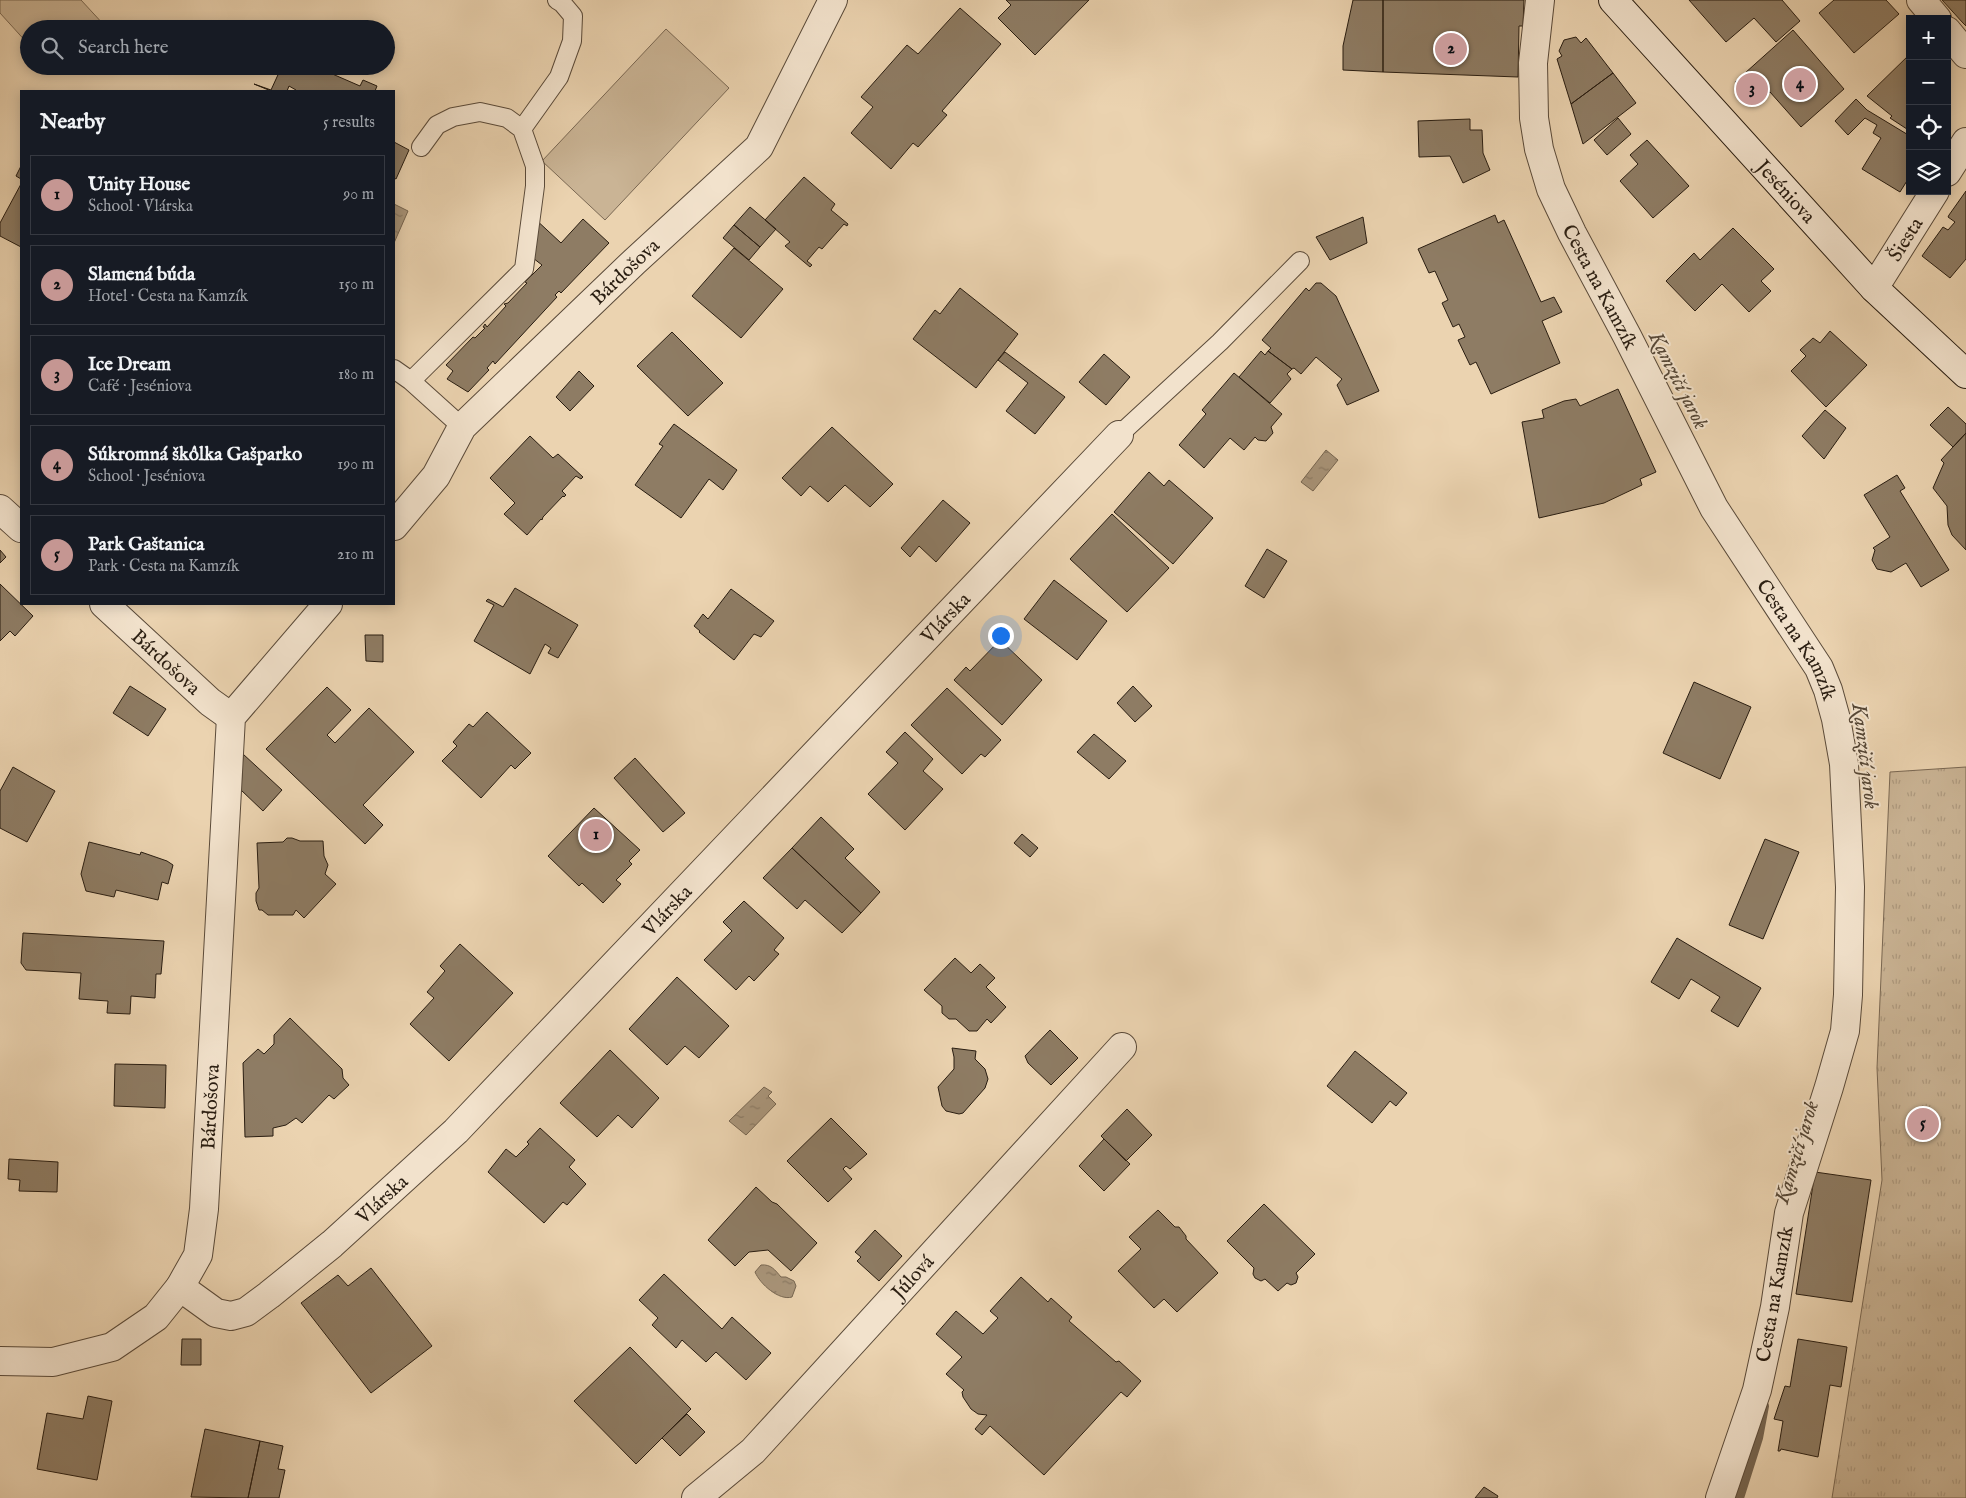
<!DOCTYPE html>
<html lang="en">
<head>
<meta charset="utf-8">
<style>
	:root { --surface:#171b24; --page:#242831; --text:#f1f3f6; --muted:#9ea1a6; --line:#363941; --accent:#c59692 }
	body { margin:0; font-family:"IM FELL English",serif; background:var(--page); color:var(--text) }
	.controls { position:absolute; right:15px; top:15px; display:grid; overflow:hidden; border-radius:0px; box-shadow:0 2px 12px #0003 }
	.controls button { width:45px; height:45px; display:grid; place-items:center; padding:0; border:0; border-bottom:1px solid var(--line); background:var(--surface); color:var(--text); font:25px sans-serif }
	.you { position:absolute; left:1000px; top:635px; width:18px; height:18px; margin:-12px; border:4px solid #fff; border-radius:50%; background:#1a73e8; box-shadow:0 0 0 8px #1a73e833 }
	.badge { display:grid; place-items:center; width:32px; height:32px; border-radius:50%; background:var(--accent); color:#111; font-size:16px; font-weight:700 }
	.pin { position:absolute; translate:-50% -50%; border:2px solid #fff; box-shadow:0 1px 5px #0006 }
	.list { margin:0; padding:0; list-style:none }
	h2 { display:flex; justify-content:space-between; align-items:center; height:65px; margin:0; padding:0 20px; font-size:21px }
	h2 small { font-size:16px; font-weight:400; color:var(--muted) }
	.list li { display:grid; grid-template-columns:32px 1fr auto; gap:15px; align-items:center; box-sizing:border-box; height:80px; margin:0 10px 10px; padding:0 10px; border:1px solid var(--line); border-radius:0px }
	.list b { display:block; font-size:19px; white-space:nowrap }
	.list p { margin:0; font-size:16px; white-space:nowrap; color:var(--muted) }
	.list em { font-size:16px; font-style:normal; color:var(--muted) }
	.icon { flex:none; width:28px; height:28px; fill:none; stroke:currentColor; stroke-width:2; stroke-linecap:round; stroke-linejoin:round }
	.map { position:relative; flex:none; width:1966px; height:1498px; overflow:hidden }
	.search { position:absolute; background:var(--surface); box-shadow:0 2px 12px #0003; left:20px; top:20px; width:375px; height:55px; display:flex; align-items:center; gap:12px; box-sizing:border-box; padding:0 18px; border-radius:28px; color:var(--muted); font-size:19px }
	.panel { position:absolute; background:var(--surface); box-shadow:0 2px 12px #0003; left:20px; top:90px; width:375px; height:515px; border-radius:0px }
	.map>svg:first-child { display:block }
	.grass { fill:#cab495; stroke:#7a6853 }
	.park { fill:url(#park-tufts); stroke:#7a6853 }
	.water { fill:url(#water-ripples); stroke:#766550 }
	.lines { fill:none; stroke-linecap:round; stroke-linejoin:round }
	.stream { stroke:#766550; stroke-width:10 }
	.building { fill:#8e7c64; stroke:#291d11 }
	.lane-casing { stroke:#5a4a39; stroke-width:20 }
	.street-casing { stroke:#5a4a39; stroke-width:30 }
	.secondary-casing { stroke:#291d11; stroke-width:30 }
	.lane { stroke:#f2e2cc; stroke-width:18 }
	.street { stroke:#f2e2cc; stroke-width:28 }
	.secondary { stroke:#f2e2cc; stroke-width:28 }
	.labels { text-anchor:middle; stroke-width:4; stroke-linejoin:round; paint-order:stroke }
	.street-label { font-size:20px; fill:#291d11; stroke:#f2e2cc }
	.water-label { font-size:21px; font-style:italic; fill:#564736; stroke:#f2e2cc }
</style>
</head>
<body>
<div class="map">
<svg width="1966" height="1498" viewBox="0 0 1966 1498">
	<defs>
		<pattern id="park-tufts" width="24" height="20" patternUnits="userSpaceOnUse" patternTransform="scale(1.25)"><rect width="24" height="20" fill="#cab495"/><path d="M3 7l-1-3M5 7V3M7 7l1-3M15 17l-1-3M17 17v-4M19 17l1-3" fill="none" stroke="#ae9a7f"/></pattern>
		<pattern id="water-ripples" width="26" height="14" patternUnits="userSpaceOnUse" patternTransform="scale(1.25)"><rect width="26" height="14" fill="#a9957a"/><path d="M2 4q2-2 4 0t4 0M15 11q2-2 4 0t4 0" fill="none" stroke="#8a7963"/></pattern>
	</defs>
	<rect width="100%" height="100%" fill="#ebd3b0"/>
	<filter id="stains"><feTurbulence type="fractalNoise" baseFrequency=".004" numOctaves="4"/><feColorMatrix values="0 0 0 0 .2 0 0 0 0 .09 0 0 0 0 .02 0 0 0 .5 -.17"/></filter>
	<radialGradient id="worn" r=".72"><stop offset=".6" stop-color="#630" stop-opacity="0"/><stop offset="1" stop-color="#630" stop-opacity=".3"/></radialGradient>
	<path class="grass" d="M0 0H81L105 26 102 29H29V45L0 13Z
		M666 29 729 88 605 220 542 161Z"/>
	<path class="park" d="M1966 767V1498H1832L1882 1180 1877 1068 1890 772Z"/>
	<path class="water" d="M394 204 408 211 394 243Z
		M1326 450 1338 460 1313 491 1301 482Z
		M764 1087 772 1092 768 1096 776 1104 746 1135 729 1121Z
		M761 1265C771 1264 775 1270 781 1277H786L794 1281 796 1286 792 1297C779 1301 760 1284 755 1272Z"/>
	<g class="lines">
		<path class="stream" d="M1739 1498 1758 1438 1764 1406"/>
	</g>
	<path class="building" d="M1006 0H1089L1035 55 998 18 1011 5Z
		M1353 0H1383V72L1343 70V46Z
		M1383 0H1524L1523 26H1519L1518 77 1383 72Z
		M1689 0H1782L1800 21 1776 42 1754 18 1726 42Z
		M1834 0H1886L1899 14 1854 53 1819 13Z
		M1942 0H1966V26L1963 23Z
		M960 8 1001 44 942 111 947 115 918 147 913 143 891 169 851 133 873 107 861 97 907 45 918 54Z
		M1793 30 1844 89 1801 127 1770 92 1756 106 1735 82Z
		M1576 37 1581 43 1586 38 1613 73 1571 104 1557 59 1562 56 1559 51 1564 40Z
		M1910 54V131L1890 118 1892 116 1867 96Z
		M282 66H314L360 86 363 80 377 86 375 91H295L296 90 289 86 287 91H271L254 84 271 90Z
		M1613 73 1636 103 1583 144 1571 104Z
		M1856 99 1867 110 1910 136V176L1900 192 1862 169 1881 138 1873 133 1877 125 1865 118 1848 135 1835 121Z
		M1618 118 1631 134 1607 155 1594 140Z
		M1470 119V130H1482L1483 153 1490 170 1463 183 1450 156 1419 157 1418 121Z
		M1647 140 1689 186 1653 218 1620 181 1638 164 1630 155Z
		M394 142 409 150 396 179 394 178Z
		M21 166V179L16 176Z
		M804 177 835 204 831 210 848 224 847 226 844 224 822 249 819 247 807 261 812 265 810 267 785 246 790 242 765 220Z
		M21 184V247L0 236V223Z
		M1966 191V259L1950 278 1922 256 1943 227 1948 230 1955 222 1948 217 1949 215Z
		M750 207 776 229 760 247 734 225Z
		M1495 215 1498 223 1504 220 1541 302 1554 297 1562 312 1542 321 1560 363 1491 394 1476 362 1470 365 1458 340 1465 337 1459 324 1453 327 1442 303 1448 300 1435 271 1429 273 1418 249Z
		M533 217 561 243 583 219 609 243 561 293 559 291 555 295 557 297 495 364 493 361 487 368 489 370 468 392 447 379 453 371 446 365 473 337 475 338 485 328 483 327 485 324 487 327 506 306 504 304 508 303 527 283 525 282 542 265 533 258Z
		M1363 217 1367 243 1330 260 1316 237Z
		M734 225 760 247 749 260 723 238Z
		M1733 228 1774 269 1761 281 1771 291 1749 312 1722 284 1695 311 1666 281 1694 253 1700 260Z
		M734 248 783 289 741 338 692 296Z
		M1316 283H1321L1336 296 1379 391 1347 405 1337 385 1342 379 1316 357 1301 374 1294 368 1292 369 1268 351 1271 348 1262 340 1306 288 1309 291Z
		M960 288 1018 334 976 388 913 339 935 310 940 314Z
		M1830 331 1867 365 1826 407 1791 371 1806 356 1800 350 1813 338 1820 343Z
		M672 332 723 383 688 416 637 366Z
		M1261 351 1265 355 1268 351 1292 369 1287 374 1291 379 1270 403 1239 377Z
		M1005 352 1065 397 1035 434 1006 411 1028 383 998 360Z
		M1104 354 1130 377 1106 405 1079 382Z
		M579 371 594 386 570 411 556 397Z
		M1234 373 1282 414 1271 427 1273 433 1266 441 1258 440 1255 437 1244 450 1230 438 1204 468 1179 445 1206 414 1202 410Z
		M1618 389 1656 472 1640 479 1642 485 1604 503 1539 518 1522 422 1544 418 1542 410 1564 401 1576 399 1580 406Z
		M1948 407 1966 424V433L1953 447 1930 425Z
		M1825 410 1846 428 1824 459 1802 436Z
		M674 424 737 470 723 490 709 479 681 518 635 485 663 446 659 444Z
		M832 427 893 484 870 507 845 485 828 502 810 486 801 496 782 478Z
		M1966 433V550L1952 535 1948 525 1947 506 1933 488 1944 463 1941 460Z
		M530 436 553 458 558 454 583 477 581 479 576 476 562 491 566 495 564 497 563 496 543 517 542 520 541 519 527 535 504 514 515 503 490 478Z
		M1149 472 1164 486 1169 480 1213 518 1173 564 1114 512Z
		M1897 475 1905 488 1900 491 1949 570 1921 587 1906 563 1891 572 1877 569 1872 560 1875 550 1873 548 1890 537 1864 495Z
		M943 500 970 523 936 562 919 546 910 557 901 548Z
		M1112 514 1169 568 1127 612 1070 559Z
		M1267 549 1287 561 1264 598 1245 586Z
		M0 550 6 557 0 563Z
		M1054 580 1107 621 1077 660 1024 619Z
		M0 584 33 616 15 636 10 631 0 641Z
		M515 588 578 625 558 658 548 653 551 648 545 644 530 674 474 641 494 605 486 601 488 599 503 607Z
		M731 589 774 621 761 637 754 634 734 660 699 632 700 631 694 626 703 614 708 619Z
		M365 635H383V662L366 661Z
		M1000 640 1042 680 1002 725 954 680 966 667 970 671Z
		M1694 682 1751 707 1720 779 1663 753Z
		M130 686 166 709 148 736 113 713Z
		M1133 686 1152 706 1135 722 1117 703Z
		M327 687 351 710 327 735 335 743 369 708 414 752 363 805 383 825 365 844 266 749Z
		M947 688 1001 740 985 757 981 754 962 774 911 725Z
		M487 712 531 753 515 769 511 765 481 798 442 761 457 746 453 742 469 724 473 727Z
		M905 732 933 759 923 771 943 789 905 830 868 794 898 763 886 752Z
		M1094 734 1126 761 1109 779 1077 752Z
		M243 754 282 790 263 811 241 790Z
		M635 758 685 813 663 832 614 778Z
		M13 767 55 791 27 842 0 828V791Z
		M594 808 640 850 629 861 632 864 616 880 621 884 603 903 582 883 579 886 548 856Z
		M821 817 854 849 845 858 880 892 861 913 792 848Z
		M1022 834 1038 848 1030 857 1014 843Z
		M287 838H292L300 841H323L324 856 328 865 325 874 336 884 304 918 296 910 293 915H268L262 910H259L256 901V893L259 888 257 843 283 842Z
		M1765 839 1799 852 1763 939 1729 925Z
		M89 842 140 855 141 852 167 861 173 865 168 884 162 882 158 900 116 890 114 897 86 891 81 874Z
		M792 848 861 913 842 933 805 900 797 909 763 878Z
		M744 901 784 938 774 950 779 954 754 981 749 976 736 990 704 960 732 931 723 922Z
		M23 933 164 941 161 974H156L155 998 131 996 130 1014 107 1013 108 1001 79 999 81 973 26 970 21 963Z
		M1677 938 1761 988 1738 1027 1711 1011 1720 997 1691 979 1679 999 1651 982Z
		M460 944 513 993 449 1061 410 1024 434 998 427 992 445 971 440 966Z
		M955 958 971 973 980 964 995 978 986 987 1006 1007 991 1023 987 1019 977 1031H969L956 1019H949L942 1013V1006L924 990Z
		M677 977 729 1026 699 1058 685 1046 667 1065 629 1029Z
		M290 1018 342 1069 343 1078 349 1085 334 1099 329 1095 302 1123 296 1118 286 1125 273 1128V1136L245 1137 243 1063 258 1049 264 1054 274 1044V1035Z
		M1050 1030 1078 1058 1051 1085 1028 1063 1025 1056Z
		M952 1048 976 1051 975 1059 985 1069 988 1079 985 1088 963 1113 959 1114 946 1111 942 1106 938 1087 954 1069V1057Z
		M610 1050 659 1098 632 1128 618 1115 597 1137 560 1103Z
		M1355 1051 1407 1093 1396 1106 1390 1101 1372 1123 1327 1086Z
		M115 1064 166 1065 165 1108 114 1106Z
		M1127 1109 1152 1135 1126 1161 1101 1136Z
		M831 1118 867 1154 850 1169 846 1166 843 1169 852 1179 828 1202 787 1161Z
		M540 1128 575 1160 569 1167 586 1184 567 1205 563 1202 544 1223 488 1172 506 1149 516 1157 529 1144 527 1142Z
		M1104 1139 1130 1164 1104 1191 1079 1166Z
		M9 1159 58 1162 57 1192 19 1191 20 1180 8 1179Z
		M1815 1172 1871 1180 1852 1302 1796 1294Z
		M756 1187 772 1202 777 1204 817 1243 791 1271 768 1250 749 1252 735 1266 708 1240Z
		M1264 1204 1315 1254 1296 1273 1298 1277 1296 1283 1291 1285 1287 1283 1278 1291 1265 1279 1261 1281 1255 1278 1253 1274 1254 1268 1227 1241Z
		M1158 1210 1175 1227H1179L1186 1236V1239L1218 1273 1177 1312 1164 1299 1154 1308 1118 1271 1141 1249 1129 1237Z
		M875 1230 902 1256 879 1281 857 1261 861 1257 855 1252Z
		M371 1268 432 1346 371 1393 301 1303 338 1275 348 1286Z
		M664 1274 722 1329 732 1317 771 1353 746 1380 716 1352 706 1362 682 1340 676 1348 652 1325 658 1318 639 1300Z
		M1021 1277 1048 1302 1051 1298 1072 1317 1069 1321 1116 1362 1119 1361 1141 1381 1127 1397 1121 1392 1044 1475 990 1426 982 1435 975 1429 987 1415 978 1414 971 1409 963 1397 962 1392 964 1390 946 1374 962 1357 936 1334 956 1311 983 1334 998 1318 990 1311Z
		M182 1339H201V1365H181Z
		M1798 1339 1847 1347 1841 1387 1830 1385 1818 1457 1781 1449 1780 1451H1778L1783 1421 1774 1419 1785 1386 1790 1387Z
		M630 1347 691 1409 636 1464 574 1401Z
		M88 1396 112 1401 97 1480 37 1469 47 1413 83 1419Z
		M687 1414 705 1432 680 1456 662 1438Z
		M205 1429 260 1441 248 1498 191 1497Z
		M260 1441 283 1446 278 1469 285 1470 279 1498H248Z
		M1484 1487 1498 1496 1497 1498H1475Z"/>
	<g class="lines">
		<g class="lane-casing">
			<path id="lane" d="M522 129 559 77 572 41 573 16 562 3 557 0
				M394 369 411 381 524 269 535 186V166L522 129 507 118 480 112 453 117 437 125 421 147
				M411 381 462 427
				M1119 435 1220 342 1300 261"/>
		</g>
		<g class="street-casing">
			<g id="street">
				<path id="s1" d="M1540 0 1533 63 1534 118 1539 149 1551 189 1572 233 1627 336 1714 508 1819 668 1828 690 1836 719 1844 764 1850 887 1848 995 1845 1031 1829 1087 1789 1213 1775 1307 1757 1390 1720 1498"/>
				<path d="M1921 0 1937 19"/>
				<path d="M1947 31 1966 54"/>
				<path d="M1947 172 1966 142"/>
				<path id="s2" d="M1874 288 1935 191"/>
				<path d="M0 509 21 528"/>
				<path id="s3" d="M394 526 436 476 462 427 634 262 759 147 833 0"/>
				<path id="s4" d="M104 604 210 702 231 717"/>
				<path id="s5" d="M180 1287 216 1313 231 1316 246 1312 269 1295 332 1244 456 1131 1119 435"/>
				<path id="s6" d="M0 1361 53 1362 112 1347 156 1317 180 1287 198 1255 204 1209 231 717 328 604"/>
				<path id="s7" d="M696 1498 753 1451 1122 1047"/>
			</g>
		</g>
		<g class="secondary-casing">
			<g id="secondary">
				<path id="s8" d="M1613 0 1874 288 1966 374"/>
			</g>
		</g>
		<use href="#lane" class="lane"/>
		<use href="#street" class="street"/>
		<use href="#secondary" class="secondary"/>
	</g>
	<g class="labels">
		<g class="street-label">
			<text dy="7" stroke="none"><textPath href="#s8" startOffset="258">Jeséniova</textPath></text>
			<text dy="7" stroke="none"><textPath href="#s2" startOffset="58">Šiesta</textPath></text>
			<text dy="7" stroke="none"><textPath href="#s3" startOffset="346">Bárdošova</textPath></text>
			<text dy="7" stroke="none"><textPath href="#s1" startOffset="301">Cesta na Kamzík</textPath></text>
			<text dy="7" stroke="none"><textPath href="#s5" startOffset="1062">Vlárska</textPath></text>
			<text dy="7" stroke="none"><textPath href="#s1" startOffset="706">Cesta na Kamzík</textPath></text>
			<text dy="7" stroke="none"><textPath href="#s4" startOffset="85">Bárdošova</textPath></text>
			<text dy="7" stroke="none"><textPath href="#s5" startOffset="658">Vlárska</textPath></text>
			<text dy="7" stroke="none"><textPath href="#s6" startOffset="391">Bárdošova</textPath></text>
			<text dy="7" stroke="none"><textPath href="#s5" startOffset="252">Vlárska</textPath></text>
			<text dy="7" stroke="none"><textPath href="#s7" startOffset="310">Júlová</textPath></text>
			<text transform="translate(1774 1294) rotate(-80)" y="7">Cesta na Kamzík</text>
		</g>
		<g class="water-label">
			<text transform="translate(1679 380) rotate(63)" y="7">Kamzičí jarok</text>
			<text transform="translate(1866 756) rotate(83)" y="7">Kamzičí jarok</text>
			<text transform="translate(1796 1152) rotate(-73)" y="7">Kamzičí jarok</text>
		</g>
	</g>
	<rect width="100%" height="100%" filter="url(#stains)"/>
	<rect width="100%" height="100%" fill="url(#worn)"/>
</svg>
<div class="controls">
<button>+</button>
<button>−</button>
<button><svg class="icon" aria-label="locate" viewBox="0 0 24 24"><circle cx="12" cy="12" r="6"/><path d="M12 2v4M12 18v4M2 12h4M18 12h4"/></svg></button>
<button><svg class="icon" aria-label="layers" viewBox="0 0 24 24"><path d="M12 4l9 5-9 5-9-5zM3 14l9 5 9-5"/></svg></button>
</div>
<div class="you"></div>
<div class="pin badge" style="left:596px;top:835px">1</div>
<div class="pin badge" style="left:1451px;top:49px">2</div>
<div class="pin badge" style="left:1752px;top:89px">3</div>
<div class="pin badge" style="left:1800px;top:84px">4</div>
<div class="pin badge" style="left:1923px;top:1124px">5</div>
<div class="search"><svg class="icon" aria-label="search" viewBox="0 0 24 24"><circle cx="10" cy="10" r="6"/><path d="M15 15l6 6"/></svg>Search here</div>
<section class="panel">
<h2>Nearby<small>5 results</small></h2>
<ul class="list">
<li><span class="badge">1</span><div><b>Unity House</b><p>School · Vlárska</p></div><em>90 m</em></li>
<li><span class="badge">2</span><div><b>Slamená búda</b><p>Hotel · Cesta na Kamzík</p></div><em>150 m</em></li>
<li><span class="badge">3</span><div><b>Ice Dream</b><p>Café · Jeséniova</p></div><em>180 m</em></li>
<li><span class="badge">4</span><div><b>Súkromná škôlka Gašparko</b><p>School · Jeséniova</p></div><em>190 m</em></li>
<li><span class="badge">5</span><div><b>Park Gaštanica</b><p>Park · Cesta na Kamzík</p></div><em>210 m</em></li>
</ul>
</section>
</div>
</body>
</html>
